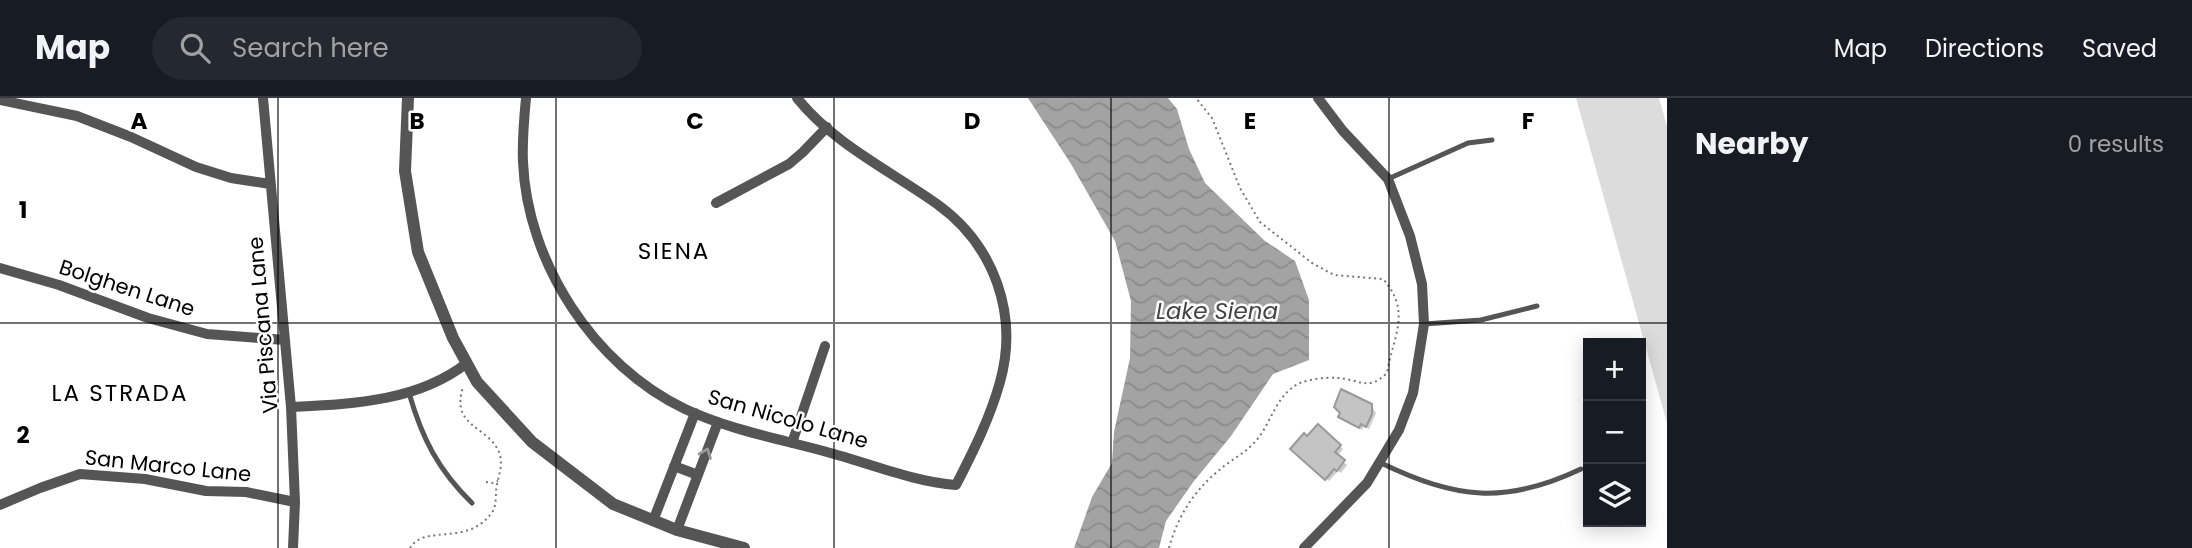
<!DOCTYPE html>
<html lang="en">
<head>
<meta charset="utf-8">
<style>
	:root { --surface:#171b24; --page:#242831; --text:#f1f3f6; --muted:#9ea1a6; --line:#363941 }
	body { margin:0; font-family:Poppins,sans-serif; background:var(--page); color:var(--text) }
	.controls { position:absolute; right:21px; bottom:21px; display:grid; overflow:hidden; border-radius:0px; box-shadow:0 4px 18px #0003 }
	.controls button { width:63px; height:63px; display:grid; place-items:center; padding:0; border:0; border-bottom:2px solid var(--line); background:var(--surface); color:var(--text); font:35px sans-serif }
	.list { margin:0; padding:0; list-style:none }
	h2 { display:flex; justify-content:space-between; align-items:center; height:91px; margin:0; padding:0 28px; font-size:30px }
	h2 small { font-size:23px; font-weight:400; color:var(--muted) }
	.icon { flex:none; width:38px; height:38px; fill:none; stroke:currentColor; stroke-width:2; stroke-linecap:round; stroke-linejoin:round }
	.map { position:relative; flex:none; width:1667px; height:450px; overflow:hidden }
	header { display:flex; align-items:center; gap:42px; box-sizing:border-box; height:98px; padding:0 35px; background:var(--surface); border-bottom:2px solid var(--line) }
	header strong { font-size:33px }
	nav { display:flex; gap:38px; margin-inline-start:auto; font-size:24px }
	.search { width:490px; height:63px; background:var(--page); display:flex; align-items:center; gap:18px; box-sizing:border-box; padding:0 24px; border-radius:38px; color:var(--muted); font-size:26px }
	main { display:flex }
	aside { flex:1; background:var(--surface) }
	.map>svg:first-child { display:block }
	.green { fill:#dcdcdc }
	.water { fill:url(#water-waves) }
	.shadow { fill:#0003 }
	.building { fill:#c4c4c4; stroke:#999; stroke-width:2 }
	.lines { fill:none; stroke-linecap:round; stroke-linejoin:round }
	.path { stroke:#777; stroke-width:2; stroke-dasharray:2 3.5; stroke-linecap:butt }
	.service { stroke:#555; stroke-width:5 }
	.minor { stroke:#555; stroke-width:10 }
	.tertiary { stroke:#555; stroke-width:12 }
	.oneway { stroke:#999 }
	.grid { fill:none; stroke:#000; stroke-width:2; stroke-opacity:0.55 }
	.labels { text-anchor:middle; stroke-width:5; stroke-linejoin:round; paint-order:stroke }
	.street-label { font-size:21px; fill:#000; stroke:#fff }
	.neighbourhood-label { font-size:23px; letter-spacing:2px; fill:#000; stroke:#fff }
	.water-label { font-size:23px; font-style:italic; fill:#444; stroke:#fff }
	.grid-label { font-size:23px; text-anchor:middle; font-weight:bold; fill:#000; stroke:#fff; stroke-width:5; stroke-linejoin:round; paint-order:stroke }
</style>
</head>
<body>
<header>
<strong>Map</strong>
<div class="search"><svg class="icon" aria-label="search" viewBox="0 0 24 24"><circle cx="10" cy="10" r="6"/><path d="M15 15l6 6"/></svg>Search here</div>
<nav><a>Map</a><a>Directions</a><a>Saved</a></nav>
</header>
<main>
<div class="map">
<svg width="1667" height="450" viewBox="0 0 1667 450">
	<defs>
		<pattern id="water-waves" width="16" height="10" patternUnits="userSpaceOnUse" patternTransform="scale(1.75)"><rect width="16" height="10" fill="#a3a3a3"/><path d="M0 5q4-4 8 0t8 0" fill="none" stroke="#8b8b8b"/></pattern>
	</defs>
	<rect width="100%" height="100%" fill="#fff"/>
	<path class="green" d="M1576 0H1659L1667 28V325Z"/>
	<path class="water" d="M1028 0H1168L1177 11 1189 51 1205 85 1265 143 1295 163 1309 202V262L1273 276 1231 338 1194 383 1166 423 1159 450H1074L1092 399 1112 365 1114 334 1130 260 1131 203 1115 143 1071 66Z"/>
	<path class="shadow" d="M1371 307 1376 315 1369 331 1364 328 1362 332 1340 319Z
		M1318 329 1343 351 1337 358 1347 367 1341 375 1338 373 1329 383 1292 351 1307 340Z"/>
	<path class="building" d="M1341 291 1372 306V316L1366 329 1361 326 1359 330 1338 319 1340 315 1334 309Z
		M1318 326 1341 347 1335 354 1345 362 1337 373 1334 371 1325 382 1290 351 1304 335 1307 338Z"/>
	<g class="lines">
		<path class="path" d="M486 384 493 385 498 383
			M410 450C425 425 468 450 493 413 497 405 495 395 497 386 500 373 504 362 497 350 483 327 451 327 463 289
			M1169 450C1177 420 1193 394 1217 374 1229 363 1244 356 1255 344 1272 325 1275 297 1300 285 1310 281 1327 279 1338 280 1359 281 1368 294 1387 275 1393 238 1412 214 1383 181L1334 177 1312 165 1260 124 1240 90 1212 20 1196 0"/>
		<path class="service" d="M1388 81 1468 45 1492 42
			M1424 226 1481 222 1537 208
			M409 295C422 340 438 372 472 405
			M1381 365C1456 401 1505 407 1581 371"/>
		<path class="minor" d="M263 0 291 309 295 404 293 450
			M526 0C524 21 522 43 523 64 527 164 594 268 685 311 730 332 780 341 827 354 868 365 915 384 956 387 973 354 990 320 1000 284 1019 216 994 147 937 106 889 72 834 46 797 0
			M0 2 77 18 131 39 196 69 231 80 270 86
			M716 105 789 66 803 54 827 29
			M0 170 59 187 148 220 207 236 285 242
			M291 309C351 306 417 304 467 265
			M792 345 825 248
			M674 368 698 377
			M0 407 40 390 80 376 145 381 206 393 246 394 295 404
			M653 423 695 315
			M677 432 718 324
			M1304 450 1367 385 1399 332 1413 295 1424 226 1422 186 1410 138 1388 81 1343 33 1318 0"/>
		<path class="tertiary" d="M408 0 405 73 418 154 453 240 477 284 532 344 613 406 677 432 744 450"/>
	</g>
	<defs><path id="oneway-chevron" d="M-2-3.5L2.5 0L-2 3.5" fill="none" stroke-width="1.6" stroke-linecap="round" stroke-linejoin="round" transform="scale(1.75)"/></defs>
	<use class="oneway" href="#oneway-chevron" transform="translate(706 355) rotate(-69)"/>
	<path class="grid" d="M278 0V450M556 0V450M834 0V450M1111 0V450M1389 0V450M0 225H1667"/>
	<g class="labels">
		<g class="street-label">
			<text transform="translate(127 190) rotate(18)" y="7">Bolghen Lane</text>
			<text transform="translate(263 227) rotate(-95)" y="7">Via Piscana Lane</text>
			<text transform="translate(788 321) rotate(16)" y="7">San Nicolo Lane</text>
			<text transform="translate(168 368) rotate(6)" y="7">San Marco Lane</text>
		</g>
		<g class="neighbourhood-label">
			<text x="674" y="161">SIENA</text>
			<text x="120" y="303">LA STRADA</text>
		</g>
		<g class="water-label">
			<text x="1217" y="221">Lake Siena</text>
		</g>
	</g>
	<g class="grid-label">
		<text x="139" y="31">A</text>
		<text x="417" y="31">B</text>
		<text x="695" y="31">C</text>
		<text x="972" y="31">D</text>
		<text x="1250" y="31">E</text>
		<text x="1528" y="31">F</text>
		<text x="23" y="120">1</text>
		<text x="23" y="345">2</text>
	</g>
</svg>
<div class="controls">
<button>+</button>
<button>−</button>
<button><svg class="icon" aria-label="layers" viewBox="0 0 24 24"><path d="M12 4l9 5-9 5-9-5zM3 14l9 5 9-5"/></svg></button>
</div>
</div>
<aside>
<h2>Nearby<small>0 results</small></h2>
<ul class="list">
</ul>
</aside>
</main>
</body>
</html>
